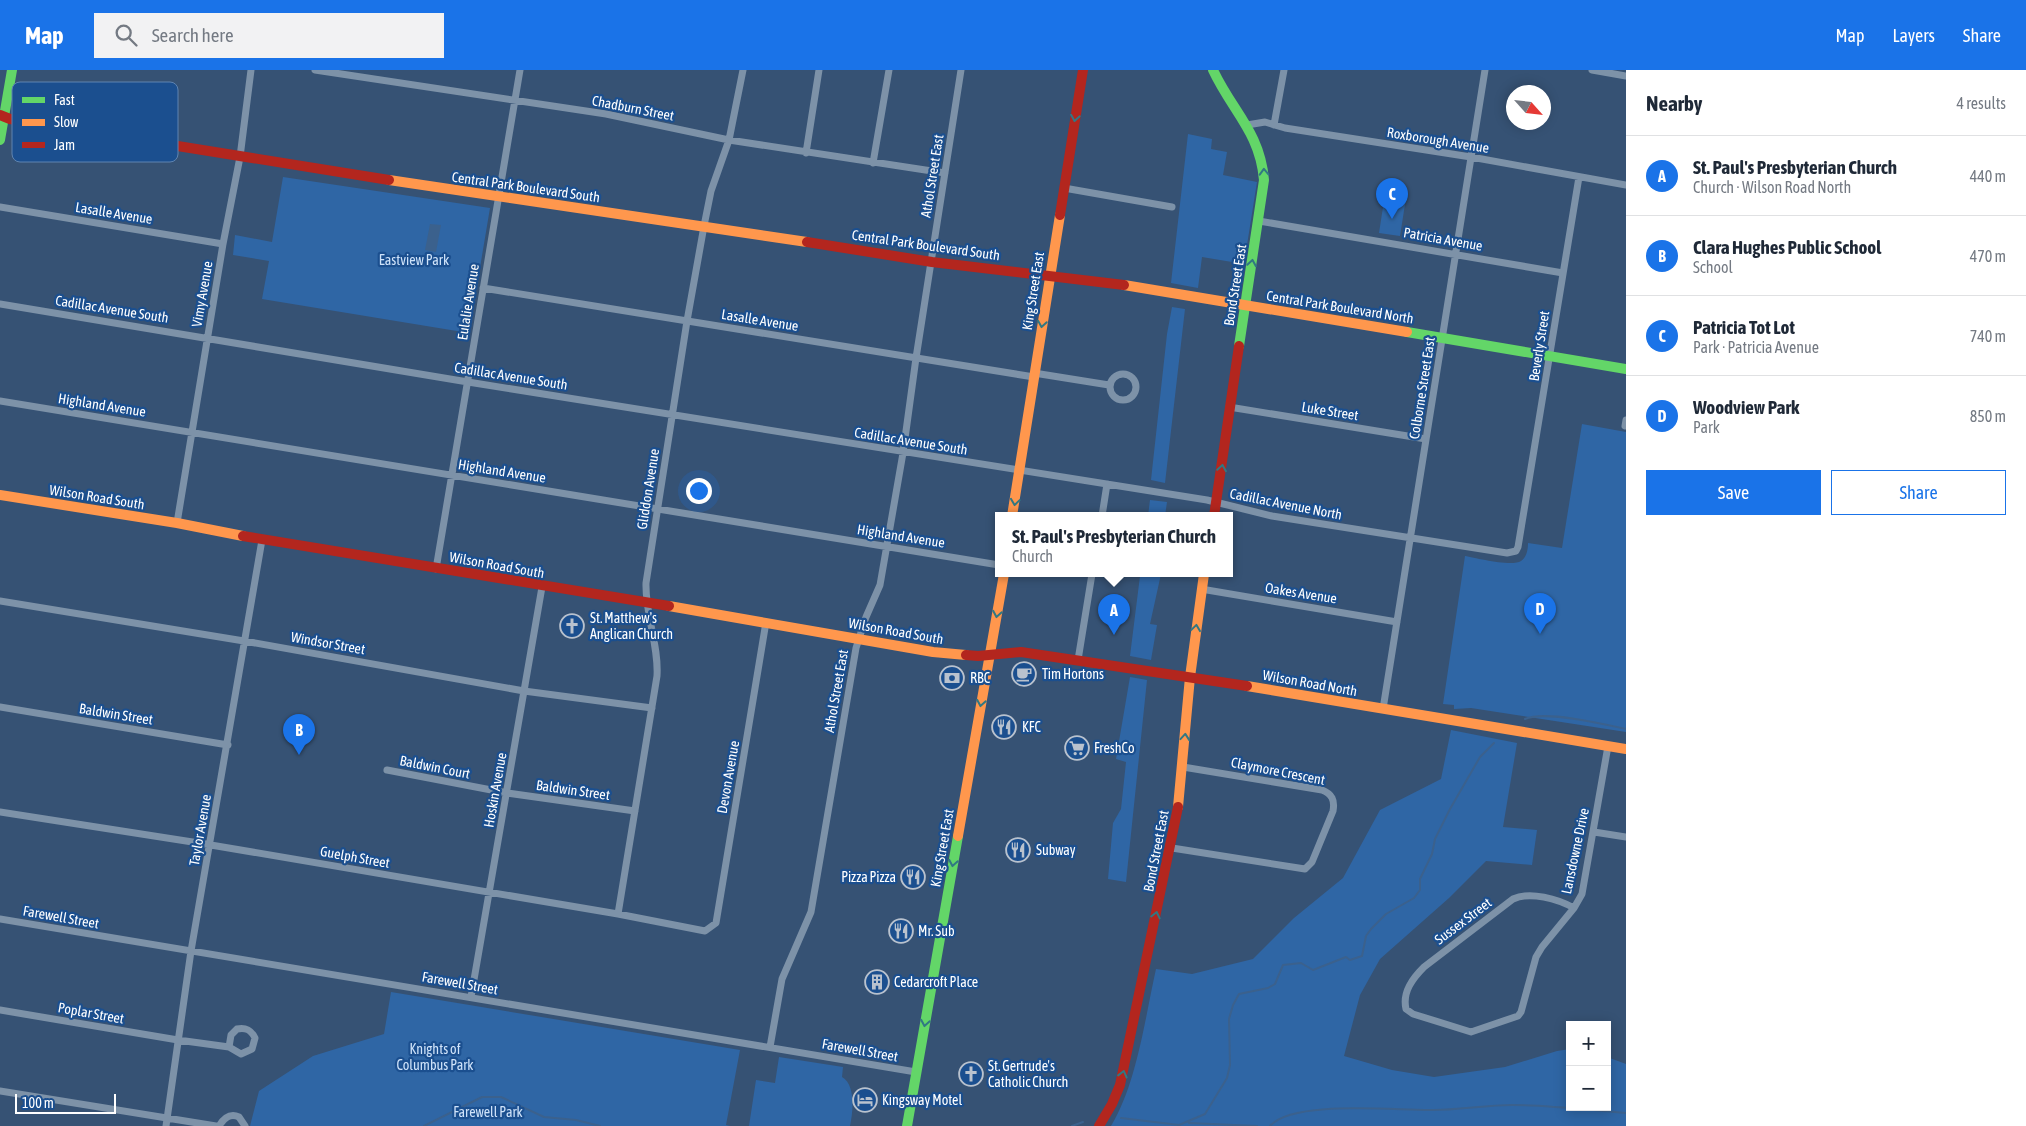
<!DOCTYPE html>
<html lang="en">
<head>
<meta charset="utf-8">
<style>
	:root { --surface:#fff; --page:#f2f2f3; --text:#1f2937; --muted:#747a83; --line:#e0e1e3; --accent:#1a73e8 }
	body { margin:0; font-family:"Asap Condensed",sans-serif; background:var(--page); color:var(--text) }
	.controls { position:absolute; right:15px; bottom:15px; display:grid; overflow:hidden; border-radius:0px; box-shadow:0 2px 12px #0003 }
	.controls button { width:45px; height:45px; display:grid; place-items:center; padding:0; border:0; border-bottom:1px solid var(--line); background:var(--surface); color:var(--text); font:25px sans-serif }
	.compass { position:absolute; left:1506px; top:15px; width:45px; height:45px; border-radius:50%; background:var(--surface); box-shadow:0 2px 12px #0003; rotate:117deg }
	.scale { position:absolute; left:15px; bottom:12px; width:101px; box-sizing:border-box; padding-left:5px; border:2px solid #fff; border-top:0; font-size:14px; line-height:18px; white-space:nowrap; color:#fff; -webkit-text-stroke:4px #1b4f8f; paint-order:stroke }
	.you { position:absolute; left:698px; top:420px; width:18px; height:18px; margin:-12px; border:4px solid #fff; border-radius:50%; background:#1a73e8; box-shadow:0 0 0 8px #1a73e833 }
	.badge { display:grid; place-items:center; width:32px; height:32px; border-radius:50%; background:var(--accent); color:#fff; font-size:16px; font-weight:700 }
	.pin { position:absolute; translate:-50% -41px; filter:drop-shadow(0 1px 2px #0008) }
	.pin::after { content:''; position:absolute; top:26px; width:18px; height:15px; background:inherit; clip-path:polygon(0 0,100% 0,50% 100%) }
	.popup { position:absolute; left:995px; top:442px; width:238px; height:65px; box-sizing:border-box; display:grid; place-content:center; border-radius:0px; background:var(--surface); filter:drop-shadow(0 1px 4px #0005); font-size:16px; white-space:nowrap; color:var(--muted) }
	.popup b { font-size:19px; color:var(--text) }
	.popup::after { content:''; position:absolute; left:50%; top:100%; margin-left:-10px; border:10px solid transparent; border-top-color:var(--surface) }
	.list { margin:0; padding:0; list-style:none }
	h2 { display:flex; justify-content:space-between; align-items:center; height:65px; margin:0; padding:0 20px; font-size:21px }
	h2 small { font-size:16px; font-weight:400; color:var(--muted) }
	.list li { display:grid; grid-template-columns:32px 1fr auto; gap:15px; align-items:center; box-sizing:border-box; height:80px; padding:0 20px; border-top:1px solid var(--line) }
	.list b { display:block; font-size:19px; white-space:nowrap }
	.list p { margin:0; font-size:16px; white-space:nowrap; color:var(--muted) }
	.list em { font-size:16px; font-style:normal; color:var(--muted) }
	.actions { display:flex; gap:10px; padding:15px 20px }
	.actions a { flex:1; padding:11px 0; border:1px solid var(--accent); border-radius:0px; text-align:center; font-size:18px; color:var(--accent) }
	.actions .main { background:var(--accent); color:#fff }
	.icon { flex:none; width:28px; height:28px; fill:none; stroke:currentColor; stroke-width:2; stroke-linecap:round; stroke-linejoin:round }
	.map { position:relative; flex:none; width:1626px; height:1056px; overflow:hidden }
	header { display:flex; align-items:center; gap:30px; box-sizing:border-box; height:70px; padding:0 25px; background:var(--accent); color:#fff }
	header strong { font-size:24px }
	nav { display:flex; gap:28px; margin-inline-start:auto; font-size:18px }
	.search { width:350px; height:45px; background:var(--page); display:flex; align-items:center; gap:12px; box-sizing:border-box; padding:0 18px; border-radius:0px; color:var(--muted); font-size:19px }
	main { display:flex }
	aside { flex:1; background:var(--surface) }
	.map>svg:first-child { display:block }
	.green { fill:#2f66a5 }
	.water { fill:#3b618d }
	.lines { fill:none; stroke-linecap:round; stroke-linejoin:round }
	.stream { stroke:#3b618d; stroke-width:2 }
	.street { stroke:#7d92a8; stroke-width:7 }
	.fast { stroke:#63d668; stroke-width:10 }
	.slow { stroke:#ff974d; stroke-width:10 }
	.jam { stroke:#b3261e; stroke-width:10 }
	.oneway { stroke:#317883 }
	.labels { text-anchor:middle; stroke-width:4.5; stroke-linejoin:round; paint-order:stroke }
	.street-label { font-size:14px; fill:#fff; stroke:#1b4f8f }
	.park-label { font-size:14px; fill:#cfe3fa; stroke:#1b4f8f }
	.poi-label { font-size:14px; fill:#fff; stroke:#1b4f8f; text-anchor:start }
	.key { fill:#1b4f8f; stroke:#5f84b1; stroke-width:1 }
	.key-label { font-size:14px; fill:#fff }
</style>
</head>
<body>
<header>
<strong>Map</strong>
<div class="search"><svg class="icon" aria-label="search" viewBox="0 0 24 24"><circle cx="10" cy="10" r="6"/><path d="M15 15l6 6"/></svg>Search here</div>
<nav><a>Map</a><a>Layers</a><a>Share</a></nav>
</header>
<main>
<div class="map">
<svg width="1626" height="1056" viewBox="0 0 1626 1056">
	<rect width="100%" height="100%" fill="#365274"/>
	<path class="green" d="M1188 64 1212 69 1211 79 1227 82 1223 105 1257 112 1244 194 1202 187 1198 218 1171 213Z
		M283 107 490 138 469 263 262 229 269 191 233 185 235 165 272 172Z
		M1385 124 1406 128 1400 166 1379 163Z
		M1172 237 1185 239 1165 413 1151 410 1167 264Z
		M1582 354 1626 362V662L1471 638 1454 639V635L1443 634 1465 486C1476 488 1512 497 1521 491 1527 487 1528 479 1528 473L1562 478Z
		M1150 430 1167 432 1165 446H1148Z
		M1144 504H1161L1150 554 1157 555 1151 590 1130 586 1140 506H1143Z
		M1130 607 1147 610 1126 812 1108 809 1113 753 1121 739 1126 692 1116 689Z
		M1451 660 1517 673 1503 757 1537 760 1532 795 1486 791 1449 828 1380 889 1360 925 1344 986 1392 1000 1434 1007 1505 997 1557 981 1570 979V1037H1607V987L1626 994V1056H1111C1137 1013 1145 948 1156 899L1192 904 1253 889 1294 848 1343 808 1380 740 1441 709Z
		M391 922 740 980 726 1055 730 1056H250L259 1021 313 986 384 964Z
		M779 987 843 997 842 1007C856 1015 853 1042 850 1056H749L756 1010 775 1013Z"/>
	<path class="water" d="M430 154 441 155 436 182 425 180Z"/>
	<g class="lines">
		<path class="stream" d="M1525 649C1545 640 1604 654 1626 659
			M1121 1048 1179 1055 1205 1044 1227 1008 1230 995 1229 949 1233 935 1239 924 1268 918 1275 914 1283 895 1301 893 1313 900 1346 887 1350 890 1362 886 1366 866 1371 859 1386 844 1414 828 1420 820V809L1432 784 1435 769 1450 739 1480 687 1494 673
			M1189 1053 1257 1056
			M424 1056 482 1027H501L544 1047 576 1050 600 1056
			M1072 1056 1083 1052
			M1270 1056C1293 1029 1398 1041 1433 1040 1459 1040 1486 1035 1512 1035 1550 1035 1588 1040 1626 1043"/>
		<path class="street" d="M315 0 606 44 729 70 945 103
			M1592 0 1626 6
			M1247 55 1265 52 1285 58 1471 87 1626 115
			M1274 55 1284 0
			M806 83 819 0
			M873 93 889 0
			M1064 118 1172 137
			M0 137 223 174
			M1259 151 1563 203
			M483 218 1034 307
			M0 234 468 312 1207 430 1272 446 1507 483 1516 481 1518 477 1579 107
			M1034 303 1109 315
			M1110 317a13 13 0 1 1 26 0a13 13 0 1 1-26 0Z
			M0 331 999 495
			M1229 337 1426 369
			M1625 356 1626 350
			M1102 446 1107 414
			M177 453 223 174 240 87 251 0
			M436 499 520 0
			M1201 519 1397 552
			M0 531 244 571 524 621 652 638
			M1078 590 1092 504
			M0 637 228 675
			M1383 639 1485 0
			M387 700 507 723 635 741
			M0 742 199 773 618 844 705 861 716 853 766 552
			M1594 762 1626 767
			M1172 778 1305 799 1312 792 1333 741C1335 730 1332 724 1322 720L1183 697
			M1574 838C1558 829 1530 821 1513 829L1424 897C1413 908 1402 922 1406 939L1413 944 1471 962 1518 946 1521 942 1536 887 1542 877 1574 838 1582 824 1608 676
			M618 844 657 606C659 575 645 545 646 513L687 251 704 156 711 121 729 70 743 0
			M0 849 916 1002
			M471 927 542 517
			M0 940 178 970 229 977 241 984 252 979 255 968C251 960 246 957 237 959L231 965 229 977
			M770 977 782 909 811 842 856 578 866 547 880 515 903 383 916 288 961 0
			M0 1021 216 1056
			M166 1056 191 881 262 470
			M219 1056C224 1048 230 1043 239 1047L245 1056"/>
		<path class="fast" d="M1213 0C1232 41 1260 62 1264 110L1239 276
			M0 70 12 0
			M1407 262 1626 299
			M907 1056 958 766"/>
		<path class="slow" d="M389 110 807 172
			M1124 215 1407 262
			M0 425 177 453 243 466
			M1012 446 1060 145
			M669 536 933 582 966 585
			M1247 616 1626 679
			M1178 737 1190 607 1204 504
			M958 766 1004 504"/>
		<path class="jam" d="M0 45 10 49 389 110
			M1060 145 1083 0
			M807 172 932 192 1124 215
			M1214 446 1239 276
			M243 466 669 536
			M966 585 978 586 1021 582 1247 616
			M1099 1056 1112 1034 1120 1015 1178 737"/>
	</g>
	<defs><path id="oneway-chevron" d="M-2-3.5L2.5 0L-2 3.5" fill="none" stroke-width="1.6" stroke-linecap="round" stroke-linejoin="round" transform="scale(1.25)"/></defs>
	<g class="oneway">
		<use href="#oneway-chevron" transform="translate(1075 48) rotate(99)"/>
		<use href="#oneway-chevron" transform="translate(1264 102) rotate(-92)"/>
		<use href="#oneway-chevron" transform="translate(1252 193) rotate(-81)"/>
		<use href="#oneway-chevron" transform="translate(1042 254) rotate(99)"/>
		<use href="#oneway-chevron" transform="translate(1222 398) rotate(-81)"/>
		<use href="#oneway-chevron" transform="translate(1015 432) rotate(98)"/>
		<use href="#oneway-chevron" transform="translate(997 544) rotate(100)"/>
		<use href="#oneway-chevron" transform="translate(1196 558) rotate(-82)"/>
		<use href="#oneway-chevron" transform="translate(981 633) rotate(100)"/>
		<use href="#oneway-chevron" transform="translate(1185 667) rotate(-85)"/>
		<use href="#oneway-chevron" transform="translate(953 793) rotate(100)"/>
		<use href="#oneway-chevron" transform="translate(1156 845) rotate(-77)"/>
		<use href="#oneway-chevron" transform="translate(925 953) rotate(100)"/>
		<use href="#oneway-chevron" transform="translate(1123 1004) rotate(-76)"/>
	</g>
	<defs>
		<g id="church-ring" transform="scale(1.25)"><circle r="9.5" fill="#1b4f8f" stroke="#b9c2ce" stroke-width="1.5"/><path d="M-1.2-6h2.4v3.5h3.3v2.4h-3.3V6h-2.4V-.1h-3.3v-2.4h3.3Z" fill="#b9c2ce"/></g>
		<g id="cafe-ring" transform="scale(1.25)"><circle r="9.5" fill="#1b4f8f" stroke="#b9c2ce" stroke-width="1.5"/><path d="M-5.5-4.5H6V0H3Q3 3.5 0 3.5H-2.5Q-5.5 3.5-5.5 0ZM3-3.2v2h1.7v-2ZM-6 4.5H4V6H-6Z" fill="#b9c2ce"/></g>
		<g id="bank-ring" transform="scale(1.25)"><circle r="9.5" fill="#1b4f8f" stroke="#b9c2ce" stroke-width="1.5"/><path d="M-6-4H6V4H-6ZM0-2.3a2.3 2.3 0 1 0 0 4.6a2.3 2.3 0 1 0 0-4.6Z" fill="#b9c2ce"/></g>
		<g id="restaurant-ring" transform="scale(1.25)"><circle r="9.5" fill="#1b4f8f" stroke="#b9c2ce" stroke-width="1.5"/><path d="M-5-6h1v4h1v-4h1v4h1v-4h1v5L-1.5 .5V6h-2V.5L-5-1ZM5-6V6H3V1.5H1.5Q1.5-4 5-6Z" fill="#b9c2ce"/></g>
		<g id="supermarket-ring" transform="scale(1.25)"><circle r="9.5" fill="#1b4f8f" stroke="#b9c2ce" stroke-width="1.5"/><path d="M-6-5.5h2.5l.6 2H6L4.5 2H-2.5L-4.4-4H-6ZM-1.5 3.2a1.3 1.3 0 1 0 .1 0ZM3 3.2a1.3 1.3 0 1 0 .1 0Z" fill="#b9c2ce"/></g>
		<g id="building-ring" transform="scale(1.25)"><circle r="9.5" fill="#1b4f8f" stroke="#b9c2ce" stroke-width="1.5"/><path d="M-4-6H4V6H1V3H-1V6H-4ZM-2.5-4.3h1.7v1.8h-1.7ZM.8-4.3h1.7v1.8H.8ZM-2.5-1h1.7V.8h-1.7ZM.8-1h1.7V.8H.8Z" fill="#b9c2ce"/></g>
		<g id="hotel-ring" transform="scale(1.25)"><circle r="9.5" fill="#1b4f8f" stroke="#b9c2ce" stroke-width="1.5"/><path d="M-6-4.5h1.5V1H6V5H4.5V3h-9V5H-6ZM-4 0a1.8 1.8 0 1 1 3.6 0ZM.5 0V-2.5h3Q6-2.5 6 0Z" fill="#b9c2ce"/></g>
	</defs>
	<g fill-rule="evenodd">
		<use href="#church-ring" x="572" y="556"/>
		<use href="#cafe-ring" x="1024" y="604"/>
		<use href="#bank-ring" x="952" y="608"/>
		<use href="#restaurant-ring" x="1004" y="657"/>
		<use href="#supermarket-ring" x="1077" y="678"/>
		<use href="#restaurant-ring" x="1018" y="780"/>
		<use href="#restaurant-ring" x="913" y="807"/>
		<use href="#restaurant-ring" x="901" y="861"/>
		<use href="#building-ring" x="877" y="912"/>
		<use href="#church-ring" x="971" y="1004"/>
		<use href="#hotel-ring" x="865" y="1030"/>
	</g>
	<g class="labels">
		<g class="street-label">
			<text transform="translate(633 38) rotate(11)" y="5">Chadburn Street</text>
			<text transform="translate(1438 70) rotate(9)" y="5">Roxborough Avenue</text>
			<text transform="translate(932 106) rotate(-81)" y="5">Athol Street East</text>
			<text transform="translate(526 117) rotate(8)" y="5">Central Park Boulevard South</text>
			<text transform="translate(114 143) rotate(9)" y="5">Lasalle Avenue</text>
			<text transform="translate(1443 169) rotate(10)" y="5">Patricia Avenue</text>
			<text transform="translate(926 175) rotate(8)" y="5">Central Park Boulevard South</text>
			<text transform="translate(1235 215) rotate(-81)" y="5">Bond Street East</text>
			<text transform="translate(1033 221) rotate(-81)" y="5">King Street East</text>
			<text transform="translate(202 224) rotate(-80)" y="5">Vimy Avenue</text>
			<text transform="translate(468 232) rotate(-81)" y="5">Eulalie Avenue</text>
			<text transform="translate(1340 237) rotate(9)" y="5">Central Park Boulevard North</text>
			<text transform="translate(112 239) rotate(9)" y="5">Cadillac Avenue South</text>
			<text transform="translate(760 250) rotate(9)" y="5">Lasalle Avenue</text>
			<text transform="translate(1539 276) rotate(-81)" y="5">Beverly Street</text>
			<text transform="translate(511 306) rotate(9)" y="5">Cadillac Avenue South</text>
			<text transform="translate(1422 318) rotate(-81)" y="5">Colborne Street East</text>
			<text transform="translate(102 335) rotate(9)" y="5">Highland Avenue</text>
			<text transform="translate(1330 341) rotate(9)" y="5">Luke Street</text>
			<text transform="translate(911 371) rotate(9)" y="5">Cadillac Avenue South</text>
			<text transform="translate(502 401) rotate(9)" y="5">Highland Avenue</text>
			<text transform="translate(648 419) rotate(-81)" y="5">Gliddon Avenue</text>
			<text transform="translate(97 427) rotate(9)" y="5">Wilson Road South</text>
			<text transform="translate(1286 434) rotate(11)" y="5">Cadillac Avenue North</text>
			<text transform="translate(901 466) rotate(9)" y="5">Highland Avenue</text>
			<text transform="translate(497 495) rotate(10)" y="5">Wilson Road South</text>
			<text transform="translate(1301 523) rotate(9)" y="5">Oakes Avenue</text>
			<text transform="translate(896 561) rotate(10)" y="5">Wilson Road South</text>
			<text transform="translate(328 573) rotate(10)" y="5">Windsor Street</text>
			<text transform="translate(1310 613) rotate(10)" y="5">Wilson Road North</text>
			<text transform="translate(836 621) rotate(-80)" y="5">Athol Street East</text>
			<text transform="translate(116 644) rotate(9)" y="5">Baldwin Street</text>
			<text transform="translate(435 697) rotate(11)" y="5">Baldwin Court</text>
			<text transform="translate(1278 701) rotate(11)" y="5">Claymore Crescent</text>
			<text transform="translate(728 707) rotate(-80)" y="5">Devon Avenue</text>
			<text transform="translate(495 720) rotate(-80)" y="5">Hoskin Avenue</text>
			<text transform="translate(573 720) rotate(8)" y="5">Baldwin Street</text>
			<text transform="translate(200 760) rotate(-80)" y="5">Taylor Avenue</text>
			<text transform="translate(942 778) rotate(-80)" y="5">King Street East</text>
			<text transform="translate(1156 781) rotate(-79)" y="5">Bond Street East</text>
			<text transform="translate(1575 781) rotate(-78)" y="5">Lansdowne Drive</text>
			<text transform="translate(355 787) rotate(10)" y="5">Guelph Street</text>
			<text transform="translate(61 847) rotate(10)" y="5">Farewell Street</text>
			<text transform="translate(1463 851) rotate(-37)" y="5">Sussex Street</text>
			<text transform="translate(460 913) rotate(10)" y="5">Farewell Street</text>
			<text transform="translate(91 943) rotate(10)" y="5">Poplar Street</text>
			<text transform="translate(860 980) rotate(10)" y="5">Farewell Street</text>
		</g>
		<g class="park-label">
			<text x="414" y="195">Eastview Park</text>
			<text x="435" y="984">Knights of<tspan x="435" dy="16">Columbus Park</tspan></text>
			<text x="488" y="1047">Farewell Park</text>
		</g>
		<g class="poi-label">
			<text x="590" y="553">St. Matthew's<tspan x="590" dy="16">Anglican Church</tspan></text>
			<text x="1042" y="609">Tim Hortons</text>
			<text x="970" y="613">RBC</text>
			<text x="1022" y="662">KFC</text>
			<text x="1094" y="683">FreshCo</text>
			<text x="1036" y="785">Subway</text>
			<text x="896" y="812" text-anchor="end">Pizza Pizza</text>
			<text x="918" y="866">Mr. Sub</text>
			<text x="894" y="917">Cedarcroft Place</text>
			<text x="988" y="1001">St. Gertrude's<tspan x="988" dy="16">Catholic Church</tspan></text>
			<text x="882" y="1035">Kingsway Motel</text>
		</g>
	</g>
	<rect x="12" y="12" width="166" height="80" rx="8" class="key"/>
	<rect x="22" y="27" width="23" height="6" fill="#63d668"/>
	<rect x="22" y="49" width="23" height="7" fill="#ff974d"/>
	<rect x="22" y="72" width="23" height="6" fill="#b3261e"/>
	<g class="key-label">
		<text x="54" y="35">Fast</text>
		<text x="54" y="57">Slow</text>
		<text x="54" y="80">Jam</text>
	</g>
</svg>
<div class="controls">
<button>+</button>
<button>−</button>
</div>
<svg class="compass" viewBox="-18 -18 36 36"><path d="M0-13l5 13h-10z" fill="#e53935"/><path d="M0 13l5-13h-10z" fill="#747a83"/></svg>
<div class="scale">100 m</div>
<div class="you"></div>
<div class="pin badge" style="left:1114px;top:565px">A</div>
<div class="popup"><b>St. Paul's Presbyterian Church</b>Church</div>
<div class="pin badge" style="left:299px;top:685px">B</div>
<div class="pin badge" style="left:1392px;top:149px">C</div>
<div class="pin badge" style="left:1540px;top:564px">D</div>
</div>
<aside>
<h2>Nearby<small>4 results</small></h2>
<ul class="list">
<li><span class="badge">A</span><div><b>St. Paul's Presbyterian Church</b><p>Church · Wilson Road North</p></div><em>440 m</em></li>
<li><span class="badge">B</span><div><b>Clara Hughes Public School</b><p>School</p></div><em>470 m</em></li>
<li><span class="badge">C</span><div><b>Patricia Tot Lot</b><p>Park · Patricia Avenue</p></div><em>740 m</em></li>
<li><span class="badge">D</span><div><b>Woodview Park</b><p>Park</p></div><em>850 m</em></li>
</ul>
<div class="actions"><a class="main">Save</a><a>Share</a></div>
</aside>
</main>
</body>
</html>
